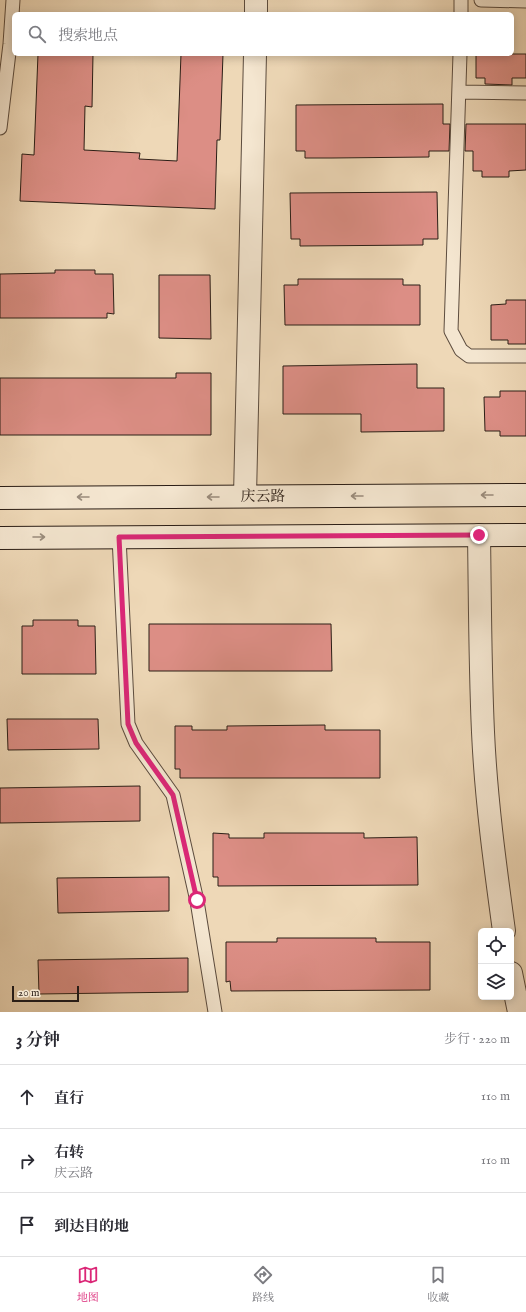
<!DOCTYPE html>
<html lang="zh">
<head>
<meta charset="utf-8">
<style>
	:root { --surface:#fff; --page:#f7f7f7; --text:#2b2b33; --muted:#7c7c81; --line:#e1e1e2; --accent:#db2777 }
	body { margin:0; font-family:"IM FELL English","Noto Serif SC",serif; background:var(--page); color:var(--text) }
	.controls { position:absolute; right:12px; bottom:12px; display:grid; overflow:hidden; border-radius:6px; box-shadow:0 2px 10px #0003 }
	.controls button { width:36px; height:36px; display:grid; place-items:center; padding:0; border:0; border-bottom:1px solid var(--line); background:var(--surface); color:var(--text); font:20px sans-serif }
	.scale { position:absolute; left:12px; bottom:10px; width:67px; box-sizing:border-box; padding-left:4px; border:2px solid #2b1e16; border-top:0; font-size:11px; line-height:14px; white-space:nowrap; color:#2b1e16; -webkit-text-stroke:3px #f4e6d0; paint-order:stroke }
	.stop { position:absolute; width:12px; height:12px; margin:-9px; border:3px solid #db2777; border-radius:50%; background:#fff }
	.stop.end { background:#db2777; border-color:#fff; box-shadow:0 1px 4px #0008 }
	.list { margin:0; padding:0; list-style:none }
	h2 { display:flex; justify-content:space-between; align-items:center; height:52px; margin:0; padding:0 16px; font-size:17px }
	h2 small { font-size:13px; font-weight:400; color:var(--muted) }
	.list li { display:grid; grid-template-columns:26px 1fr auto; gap:12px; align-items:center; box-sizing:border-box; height:64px; padding:0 16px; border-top:1px solid var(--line) }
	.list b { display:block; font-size:15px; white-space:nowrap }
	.list p { margin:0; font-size:13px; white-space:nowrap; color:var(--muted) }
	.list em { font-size:13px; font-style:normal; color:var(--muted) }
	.icon { flex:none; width:22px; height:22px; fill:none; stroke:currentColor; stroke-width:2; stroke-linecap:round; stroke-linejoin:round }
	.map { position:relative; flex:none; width:526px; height:1012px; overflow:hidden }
	.search { position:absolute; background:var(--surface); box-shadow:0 2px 10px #0003; left:12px; right:12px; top:12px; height:44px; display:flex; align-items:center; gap:10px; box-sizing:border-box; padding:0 14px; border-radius:6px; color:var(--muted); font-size:15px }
	.sheet { height:244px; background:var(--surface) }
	nav { display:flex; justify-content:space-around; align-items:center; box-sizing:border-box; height:56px; border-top:1px solid var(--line); background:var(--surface); font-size:11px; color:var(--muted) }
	nav a { display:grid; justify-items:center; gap:2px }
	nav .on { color:var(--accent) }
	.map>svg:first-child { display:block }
	.building { fill:#dc8e85; stroke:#2b1e16 }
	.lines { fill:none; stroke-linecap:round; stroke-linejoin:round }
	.lane-casing { stroke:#5c4c3e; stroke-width:15 }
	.street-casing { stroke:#5c4c3e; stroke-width:24 }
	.secondary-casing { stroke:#2b1e16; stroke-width:24 }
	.lane { stroke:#f4e6d0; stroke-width:13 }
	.street { stroke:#f4e6d0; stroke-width:22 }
	.secondary { stroke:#f4e6d0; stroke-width:22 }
	.oneway { stroke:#9a8c7c }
	.route { stroke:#db2777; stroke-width:5 }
	.labels { text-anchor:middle; stroke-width:3.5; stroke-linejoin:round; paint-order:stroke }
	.street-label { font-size:15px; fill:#2b1e16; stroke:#f4e6d0 }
</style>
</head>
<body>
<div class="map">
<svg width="526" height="1012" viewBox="0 0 526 1012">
	<rect width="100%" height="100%" fill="#eed8b7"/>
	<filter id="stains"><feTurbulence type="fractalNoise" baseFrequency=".005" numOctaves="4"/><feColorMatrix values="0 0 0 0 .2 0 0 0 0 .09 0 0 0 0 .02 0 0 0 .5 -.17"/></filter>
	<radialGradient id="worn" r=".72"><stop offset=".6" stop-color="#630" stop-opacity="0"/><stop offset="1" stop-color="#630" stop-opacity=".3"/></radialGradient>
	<path class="building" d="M38 54H93L92 107 85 106 84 150 140 153 139 159 177 161 181 54H223L220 140H217L215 209 20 201 22 154 34 155Z
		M476 54H526V78H512V85L485 84V78H476Z
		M443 104V124H450L449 151H429V157L332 158H305V151H296V105Z
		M466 124H526V170L509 171V177H482V171H473V151H465Z
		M437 192 438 239H423V245L300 246V239H291L290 193Z
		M55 270H95V274H113L114 314 107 313V318H0V274L55 273Z
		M159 275H210L211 339 159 338Z
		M298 279H403V285H420V325H285L284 285H298Z
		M506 300H526V344H508V340H491V305L506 304Z
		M417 364V388H444V431L361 432V414H283V366Z
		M176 373H211V435H0V378H176Z
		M500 391H526V436H500V431H485L484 397H500Z
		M33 620H78V626H95L96 674H22V626H33Z
		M149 624H331L332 671H149Z
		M7 719H98L99 749 8 750Z
		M325 725V730H380V778H180V769H175V726H192V730H227V726Z
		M140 786V821L0 823V788Z
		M213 833 229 834V838H264V833H364V838L417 837 418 885 218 886V877H213Z
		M169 877V911L58 913 57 878Z
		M277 938H376V942H430V990L231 991 230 981 226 982V942H277Z
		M188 958V992L39 994 38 960Z"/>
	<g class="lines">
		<g class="lane-casing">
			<path id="lane" d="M481 0 526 1
				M461 14V0
				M460 54 451 331 461 350 469 356H526
				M459 92 526 93
				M0 128 10 44 13 0
				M119 537 128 724 136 743 173 795 197 901 215 1012"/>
		</g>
		<g class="street-casing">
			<path id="street" d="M256 14V0
				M245 496 255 54
				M479 535C480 601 480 666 483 732 486 799 495 865 504 931
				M511 973 519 1012"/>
		</g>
		<g class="secondary-casing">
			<path id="secondary" d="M0 498 526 495
				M0 538 526 535"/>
		</g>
		<use href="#lane" class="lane"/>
		<use href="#street" class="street"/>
		<use href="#secondary" class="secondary"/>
	</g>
	<defs><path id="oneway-shaft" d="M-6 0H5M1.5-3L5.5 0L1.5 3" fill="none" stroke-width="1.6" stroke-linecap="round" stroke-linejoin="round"/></defs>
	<g class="oneway">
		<use href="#oneway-shaft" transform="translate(487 495) rotate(180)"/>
		<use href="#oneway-shaft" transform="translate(357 496) rotate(180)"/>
		<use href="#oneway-shaft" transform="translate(83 497) rotate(180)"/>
		<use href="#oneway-shaft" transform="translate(213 497) rotate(180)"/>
		<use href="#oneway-shaft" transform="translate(39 537)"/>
	</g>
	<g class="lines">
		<path class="route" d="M197 900 173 795 136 743 128 724 119 537 479 535"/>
	</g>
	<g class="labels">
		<g class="street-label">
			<text x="263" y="501">庆云路</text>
		</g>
	</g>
	<rect width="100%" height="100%" filter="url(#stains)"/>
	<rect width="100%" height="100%" fill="url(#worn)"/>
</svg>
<div class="controls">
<button><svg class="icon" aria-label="locate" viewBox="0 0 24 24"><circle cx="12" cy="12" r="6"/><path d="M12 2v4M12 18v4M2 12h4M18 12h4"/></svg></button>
<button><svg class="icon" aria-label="layers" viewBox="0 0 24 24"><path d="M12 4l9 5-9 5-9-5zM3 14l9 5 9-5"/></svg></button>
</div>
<div class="scale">20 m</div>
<div class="stop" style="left:197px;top:900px"></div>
<div class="stop end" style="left:479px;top:535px"></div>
<div class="search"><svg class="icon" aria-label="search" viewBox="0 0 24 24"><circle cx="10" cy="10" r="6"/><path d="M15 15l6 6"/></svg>搜索地点</div>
</div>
<section class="sheet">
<h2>3 分钟<small>步行 · 220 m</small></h2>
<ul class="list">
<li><svg class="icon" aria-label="ahead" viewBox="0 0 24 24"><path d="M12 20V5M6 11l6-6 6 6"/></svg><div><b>直行</b></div><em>110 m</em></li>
<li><svg class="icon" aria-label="right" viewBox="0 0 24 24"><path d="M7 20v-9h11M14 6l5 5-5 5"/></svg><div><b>右转</b><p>庆云路</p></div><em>110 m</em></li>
<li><svg class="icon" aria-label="arrive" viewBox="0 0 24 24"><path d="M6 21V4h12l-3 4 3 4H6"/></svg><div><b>到达目的地</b></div></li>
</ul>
</section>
<nav>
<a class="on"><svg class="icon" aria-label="map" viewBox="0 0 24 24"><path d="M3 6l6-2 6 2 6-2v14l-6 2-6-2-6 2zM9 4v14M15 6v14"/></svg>地图</a>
<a><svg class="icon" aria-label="directions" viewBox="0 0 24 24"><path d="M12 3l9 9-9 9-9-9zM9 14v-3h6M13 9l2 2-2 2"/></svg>路线</a>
<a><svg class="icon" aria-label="saved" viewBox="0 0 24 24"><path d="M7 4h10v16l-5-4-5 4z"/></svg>收藏</a>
</nav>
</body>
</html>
